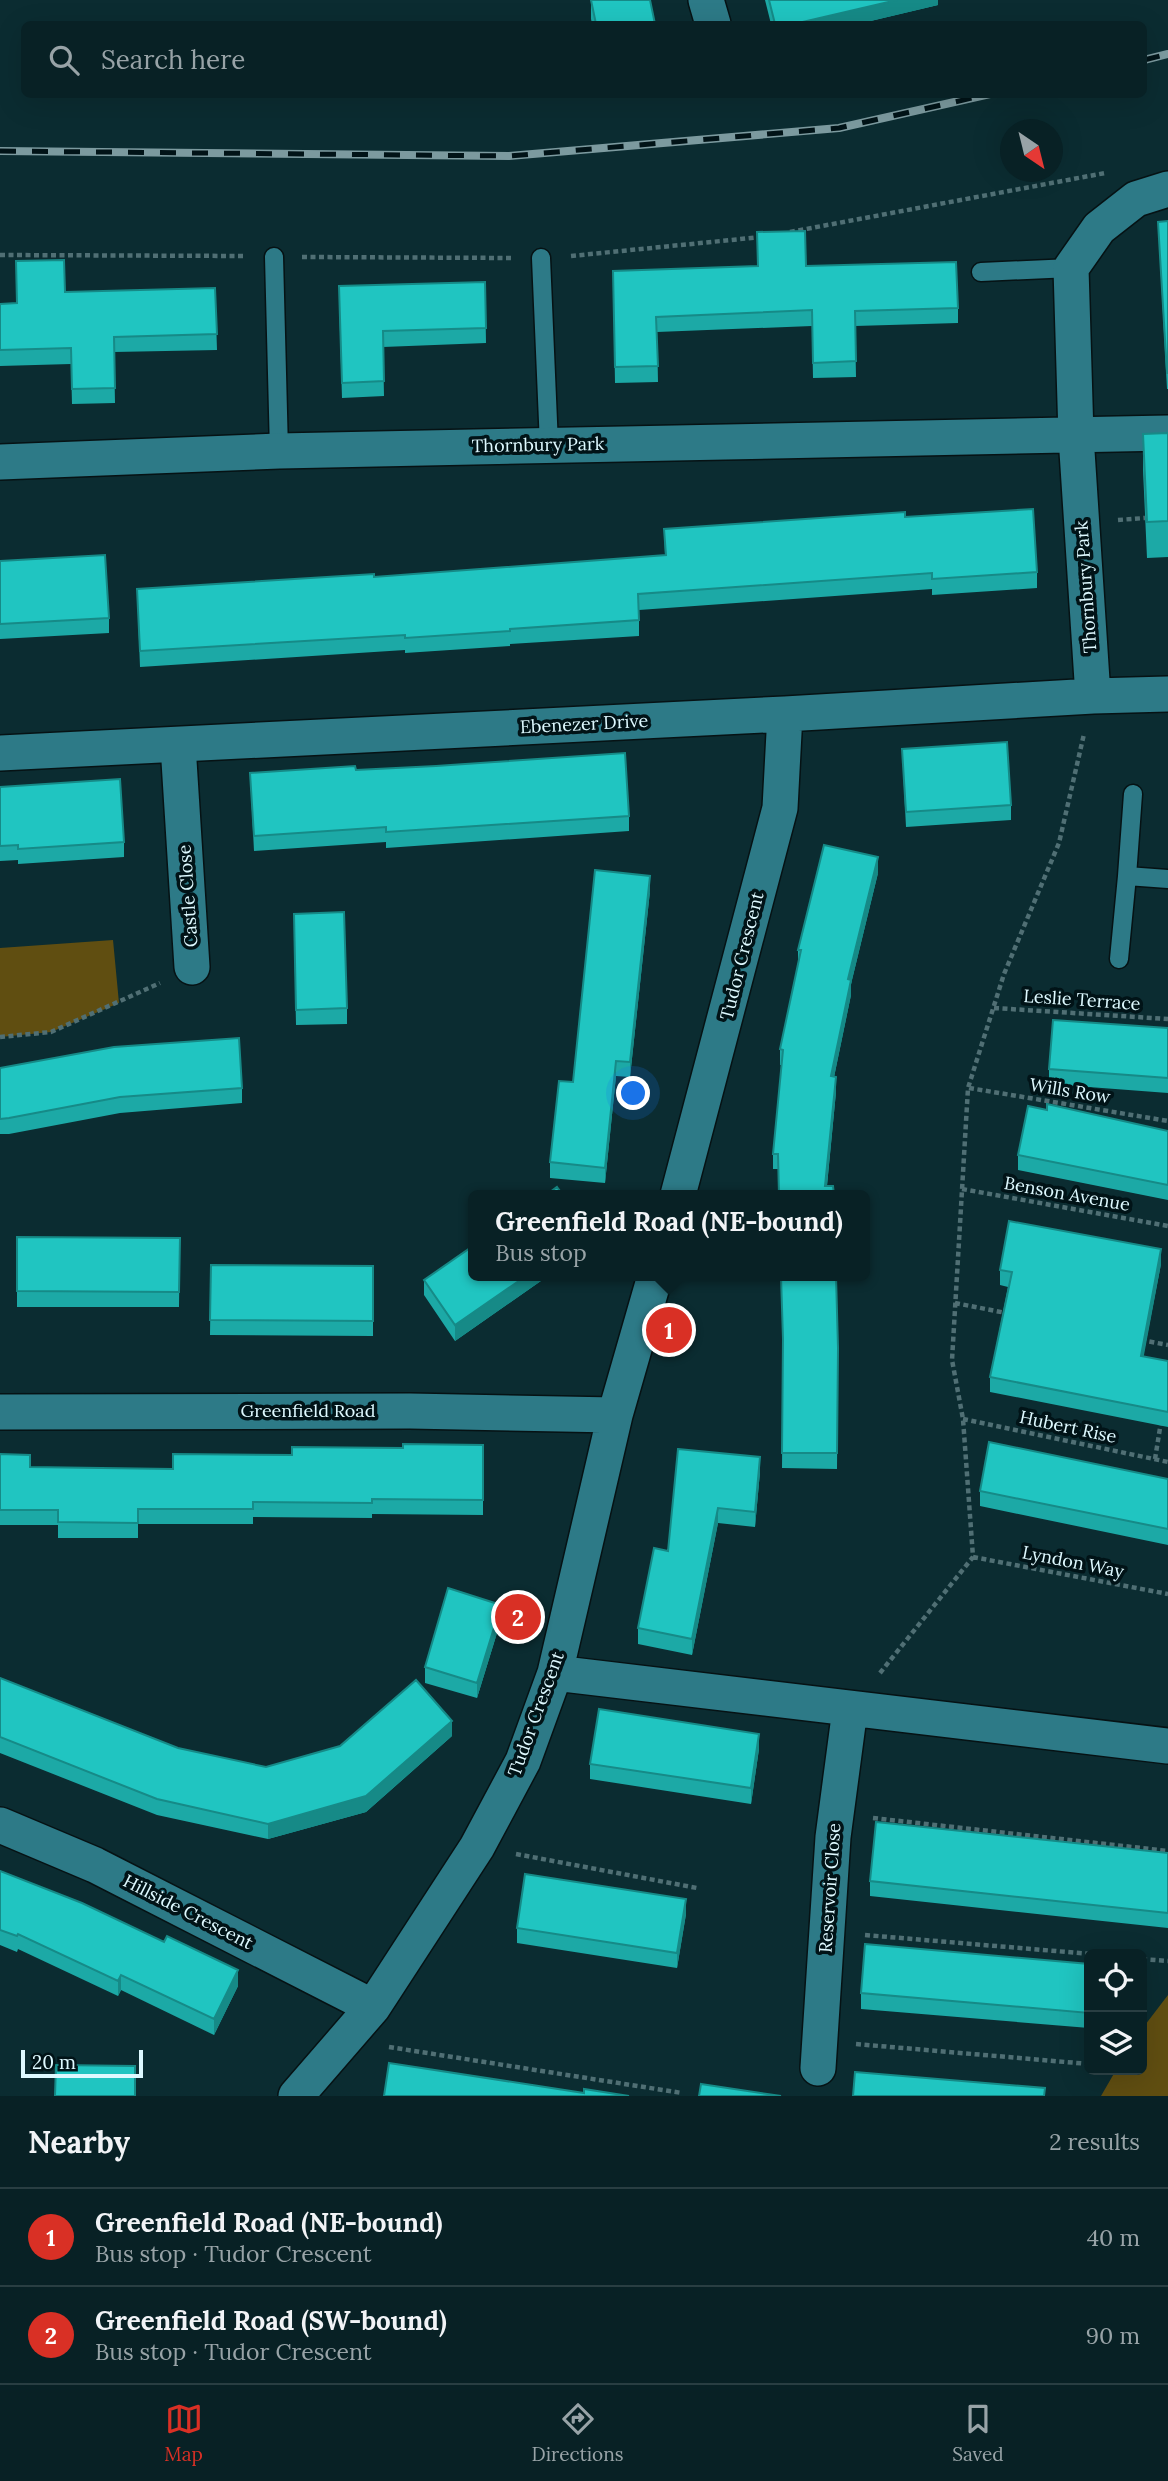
<!DOCTYPE html>
<html lang="en">
<head>
<meta charset="utf-8">
<style>
	:root { --surface:#082125; --page:#11292d; --text:#f1f3f6; --muted:#98a3a7; --line:#293e42; --accent:#d93025 }
	body { margin:0; font-family:Lora,serif; background:var(--page); color:var(--text) }
	.controls { position:absolute; right:21px; bottom:21px; display:grid; overflow:hidden; border-radius:10px; box-shadow:0 7px 28px #0002 }
	.controls button { width:63px; height:63px; display:grid; place-items:center; padding:0; border:0; border-bottom:2px solid var(--line); background:var(--surface); color:var(--text); font:35px sans-serif }
	.compass { position:absolute; left:1000px; top:119px; width:63px; height:63px; border-radius:50%; background:var(--surface); box-shadow:0 7px 28px #0002; rotate:145deg }
	.scale { position:absolute; left:21px; bottom:18px; width:122px; box-sizing:border-box; padding-left:7px; border:4px solid #def9ff; border-top:0; font-size:19px; line-height:24px; white-space:nowrap; color:#def9ff; -webkit-text-stroke:5px #011317; paint-order:stroke }
	.you { position:absolute; left:634px; top:1094px; width:24px; height:24px; margin:-18px; border:5px solid #fff; border-radius:50%; background:#1a73e8; box-shadow:0 0 0 10px #1a73e833 }
	.badge { display:grid; place-items:center; width:46px; height:46px; border-radius:50%; background:var(--accent); color:#fff; font-size:23px; font-weight:700 }
	.pin { position:absolute; translate:-50% -50%; border:4px solid #fff; box-shadow:0 2px 7px #0006 }
	.popup { position:absolute; left:468px; top:1190px; width:402px; height:91px; box-sizing:border-box; display:grid; place-content:center; border-radius:10px; background:var(--surface); filter:drop-shadow(0 2px 5px #0005); font-size:23px; white-space:nowrap; color:var(--muted) }
	.popup b { font-size:26px; color:var(--text) }
	.popup::after { content:''; position:absolute; left:50%; top:100%; margin-left:-14px; border:14px solid transparent; border-top-color:var(--surface) }
	.list { margin:0; padding:0; list-style:none }
	h2 { display:flex; justify-content:space-between; align-items:center; height:91px; margin:0; padding:0 28px; font-size:30px }
	h2 small { font-size:23px; font-weight:400; color:var(--muted) }
	.list li { display:grid; grid-template-columns:46px 1fr auto; gap:21px; align-items:center; box-sizing:border-box; height:98px; padding:0 28px; border-top:2px solid var(--line) }
	.list b { display:block; font-size:26px; white-space:nowrap }
	.list p { margin:0; font-size:23px; white-space:nowrap; color:var(--muted) }
	.list em { font-size:23px; font-style:normal; color:var(--muted) }
	.icon { flex:none; width:38px; height:38px; fill:none; stroke:currentColor; stroke-width:2; stroke-linecap:round; stroke-linejoin:round }
	.map { position:relative; flex:none; width:1168px; height:2096px; overflow:hidden }
	.search { position:absolute; background:var(--surface); box-shadow:0 7px 28px #0002; left:21px; right:21px; top:21px; height:77px; display:flex; align-items:center; gap:18px; box-sizing:border-box; padding:0 24px; border-radius:10px; color:var(--muted); font-size:26px }
	.sheet { height:287px; background:var(--surface) }
	nav { display:flex; justify-content:space-around; align-items:center; box-sizing:border-box; height:98px; border-top:2px solid var(--line); background:var(--surface); font-size:19px; color:var(--muted) }
	nav a { display:grid; justify-items:center; gap:4px }
	nav .on { color:var(--accent) }
	.map>svg:first-child { display:block }
	.green { fill:#604e11 }
	.lines { fill:none; stroke-linecap:round; stroke-linejoin:round }
	.service-casing { stroke:#061214; stroke-width:21 }
	.minor-casing { stroke:#061214; stroke-width:38 }
	.path { stroke:#506f74; stroke-width:4.5; stroke-dasharray:5 3.5; stroke-linecap:butt }
	.service { stroke:#2d7a87; stroke-width:18 }
	.minor { stroke:#2d7a87; stroke-width:35 }
	.rail-casing { stroke:#7c9a9f; stroke-width:8 }
	.rail { stroke:#011317; stroke-width:5; stroke-dasharray:16; stroke-linecap:butt }
	.wall { fill:#1ca9a6 }
	.shaded-wall { fill:#168a87 }
	.building { fill:#20c5c1; stroke:#168a87; stroke-width:2 }
	.labels { text-anchor:middle; stroke-width:7; stroke-linejoin:round; paint-order:stroke }
	.street-label { font-size:18px; fill:#def9ff; stroke:#011317 }
</style>
</head>
<body>
<div class="map">
<svg width="1168" height="2096" viewBox="0 0 1168 2096">
	<rect width="100%" height="100%" fill="#0b2c31"/>
	<path class="green" d="M113 940 119 1003 51 1032 0 1037V948Z
		M1168 1995V2096H1101L1116 2070H1142V2029Z"/>
	<g class="lines">
		<g class="service-casing">
			<path id="service" d="M274 257 279 451
				M541 258 549 445
				M981 272 1071 268
				M1127 876 1133 794
				M1119 959 1127 876 1168 879"/>
		</g>
		<g class="minor-casing">
			<path id="minor" d="M706 0 713 24
				M0 462 279 451 1168 433
				M1093 696 1076 436 1071 268 1099 228 1136 199 1168 189
				M178 745 192 967
				M0 753 785 714 1093 696 1168 694
				M678 1195 780 808 785 714
				M0 1412 410 1411 615 1415
				M555 1673 1168 1746
				M0 1825 95 1865 373 2007
				M818 2068 833 1837 850 1709
				M296 2096 373 2007 477 1847 523 1761 555 1673 615 1415 655 1276"/>
		</g>
		<path class="path" d="M790 232 1105 173
			M0 255 244 256
			M571 256 761 237
			M302 257 514 258
			M1118 520 1145 518
			M994 1008 1168 1019
			M0 1037 51 1032 160 983
			M969 1088 1168 1121
			M962 1189 1168 1226
			M955 1303 1006 1313
			M1141 1340 1168 1345
			M963 1419 1168 1462
			M1155 1459 1161 1422
			M973 1557 1168 1594
			M880 1673 973 1557 963 1419 952 1360 968 1088 1004 974 1059 843 1084 734
			M873 1818 1168 1851
			M516 1854 697 1888
			M865 1935 1091 1954
			M1142 1959 1168 1961
			M856 2044 1089 2064
			M389 2047 682 2093"/>
		<use href="#service" class="service"/>
		<use href="#minor" class="minor"/>
		<g class="rail-casing">
			<path id="rail" d="M1144 60 1168 54
				M0 151 509 156 839 128 990 94"/>
		</g>
		<use href="#rail" class="rail"/>
	</g>
	<path class="wall" d="M591 0 655 24H592L591 19Z
		M765 0H938V5L858 24H771Z
		M1168 221V389H1167L1158 222Z
		M806 266 958 308V323L855 326 856 377 813 378 812 326 657 332 658 382 615 383 613 271Z
		M485 282 486 343 383 347 384 396 342 398 339 301Z
		M215 288 217 350 114 352 115 403 72 404 71 364 0 366V304L17 303 65 292Z
		M1168 433V557L1147 558 1143 470V434Z
		M905 517 1037 572V588L932 595V589L639 610V636L510 644V646L405 653V650L140 667 137 589 374 577 665 556 664 529Z
		M0 561 109 618V633L0 639Z
		M902 749 1011 805V820L906 827Z
		M356 770 629 816V831L386 848V842L254 851 250 773Z
		M0 787 124 842V857L18 864V860L0 861Z
		M878 873 851 984V995L834 1077 836 1092 827 1186 834 1195 778 1169H773V1154L782 1065H780V1049L798 963V950Z
		M650 891 630 1077 616 1076 605 1183 550 1178V1162L573 1082Z
		M294 929 347 1008V1024L296 1025Z
		M1168 1028V1093L1049 1084V1069Z
		M0 1068 242 1088V1103L120 1113 9 1134H0Z
		M1168 1131V1200L1018 1170V1155Z
		M17 1237 180 1238 179 1307H17Z
		M1161 1264 1143 1357 1168 1361V1427L990 1392V1377L1008 1287 1000 1285V1270Z
		M211 1265 373 1266V1336L210 1335Z
		M473 1276H548L455 1341 424 1295V1280Z
		M838 1348 837 1469 782 1468 783 1350Z
		M483 1445V1515L372 1514V1518L253 1517V1524H138V1538H58V1525H0V1454L30 1467 173 1469 292 1455 403 1448Z
		M760 1472 755 1527 718 1523 692 1655 638 1644V1628L668 1551Z
		M1168 1479V1545L980 1506V1491Z
		M501 1620 477 1698 425 1683V1667Z
		M0 1678 178 1748 266 1767 452 1736 366 1812 268 1839 157 1815 0 1753Z
		M759 1749 751 1804 590 1779V1764Z
		M1168 1853V1928L870 1896V1881Z
		M0 1871 238 1986 214 2035 121 1990 118 1996 18 1949 17 1952 0 1945Z
		M686 1914 677 1968 517 1943V1928Z
		M1089 1964V2028L861 2009V1993Z"/>
	<path class="shaded-wall" d="M897 0H938V5L858 24H794Z
		M878 857V873L851 984V995L831 1092V1076L848 979Z
		M650 876V891L630 1077V1062Z
		M616 1061V1076L605 1183V1168Z
		M836 1077V1092L826 1195 825 1186Z
		M1161 1249V1264L1141 1371V1356Z
		M526 1276H548L455 1341V1325Z
		M760 1457V1472L755 1527V1512Z
		M718 1508V1523L692 1655V1639Z
		M501 1605V1620L477 1698V1683Z
		M452 1721V1736L366 1812 268 1839V1824Z
		M759 1734V1749L751 1804V1788Z
		M686 1899V1914L677 1968V1953Z
		M238 1970V1986L214 2035V2019Z
		M121 1975V1990L118 1996V1981Z"/>
	<path class="building" d="M591 0H650L655 24H596Z
		M769 0H897L794 24H775Z
		M1168 221V373H1167L1158 222Z
		M805 231 806 266 956 262 958 308 855 311 856 361 813 363 812 310 656 317 658 366 615 367 613 271 758 266 757 232Z
		M64 260 65 292 215 288 217 334 114 337 115 388 72 389 71 348 0 350V304L17 303 16 261Z
		M485 282 486 328 383 331 384 381 342 383 339 286Z
		M1168 433V521L1147 522 1143 434Z
		M1033 509 1037 572 932 579V573L638 594 639 620 510 629V631L405 638V635L140 651 137 589 374 574V577L666 555 664 529 905 512V517Z
		M105 555 109 618 0 624V561Z
		M1007 742 1011 805 906 812 902 749Z
		M625 753 629 816 386 832V827L254 836 250 773 355 766 356 770 436 766Z
		M120 779 124 842 18 849V845L0 846V787Z
		M824 845 878 857 848 979 851 980 831 1076 836 1077 825 1186H833L834 1195H779L778 1154H773L783 1050 780 1049 801 950H798Z
		M595 870 650 876 630 1062 616 1061 605 1168 550 1162 559 1081 573 1082Z
		M344 912 347 1008 296 1010 294 914Z
		M1053 1020 1168 1028V1078L1049 1069Z
		M239 1038 242 1088 120 1097 9 1118 0 1119V1068L114 1047Z
		M1047 1104 1168 1131V1185L1018 1155 1028 1106 1047 1110Z
		M557 1187 563 1195H546Z
		M1009 1221 1161 1249 1141 1356 1168 1361V1412L990 1377 1012 1272 1000 1270Z
		M17 1237 180 1238 179 1292 17 1291Z
		M473 1246V1276H526L455 1325 424 1280Z
		M211 1265 373 1266V1321L210 1320Z
		M781 1276H836L838 1348 837 1453H782L783 1339Z
		M989 1442 1168 1479V1529L980 1491Z
		M403 1444 483 1445V1500L372 1499V1503L253 1502V1509H138V1523L58 1522V1510H0V1454L30 1455V1467L173 1469V1454L292 1455V1447L403 1448Z
		M678 1449 760 1457 755 1512 718 1508 692 1639 638 1628 654 1548 668 1551Z
		M448 1588 501 1605 477 1683 425 1667Z
		M0 1678 178 1748 266 1767 340 1746 416 1680 452 1721 366 1796 268 1824 157 1799 0 1737Z
		M599 1709 759 1734 751 1788 590 1764Z
		M876 1822 1168 1853V1913L870 1881Z
		M0 1871 82 1903 164 1942 167 1936 238 1970 214 2019 121 1975 118 1981 18 1934 17 1936 0 1930Z
		M525 1874 686 1899 677 1953 517 1928Z
		M865 1944 1089 1964V2013L861 1993Z
		M389 2063 584 2093V2089L629 2096H384Z
		M56 2065 135 2066V2096H55Z
		M855 2072 1045 2088 1044 2096H853Z
		M701 2084 781 2096H699Z"/>
	<g class="labels">
		<g class="street-label">
			<text transform="translate(538 445) rotate(-1)" y="6">Thornbury Park</text>
			<text transform="translate(1086 587) rotate(-94)" y="6">Thornbury Park</text>
			<text transform="translate(584 724) rotate(-3)" y="6">Ebenezer Drive</text>
			<text transform="translate(188 896) rotate(-94)" y="6">Castle Close</text>
			<text transform="translate(742 956) rotate(-76)" y="6">Tudor Crescent</text>
			<text transform="translate(1082 1000) rotate(4)" y="6">Leslie Terrace</text>
			<text transform="translate(1070 1091) rotate(9)" y="6">Wills Row</text>
			<text transform="translate(1067 1194) rotate(10)" y="6">Benson Avenue</text>
			<text x="308" y="1417">Greenfield Road</text>
			<text transform="translate(1068 1427) rotate(12)" y="6">Hubert Rise</text>
			<text transform="translate(1073 1562) rotate(11)" y="6">Lyndon Way</text>
			<text transform="translate(536 1714) rotate(-70)" y="6">Tudor Crescent</text>
			<text transform="translate(830 1888) rotate(-86)" y="6">Reservoir Close</text>
			<text transform="translate(188 1912) rotate(27)" y="6">Hillside Crescent</text>
		</g>
	</g>
</svg>
<div class="controls">
<button><svg class="icon" aria-label="locate" viewBox="0 0 24 24"><circle cx="12" cy="12" r="6"/><path d="M12 2v4M12 18v4M2 12h4M18 12h4"/></svg></button>
<button><svg class="icon" aria-label="layers" viewBox="0 0 24 24"><path d="M12 4l9 5-9 5-9-5zM3 14l9 5 9-5"/></svg></button>
</div>
<svg class="compass" viewBox="-18 -18 36 36"><path d="M0-13l5 13h-10z" fill="#e53935"/><path d="M0 13l5-13h-10z" fill="#98a3a7"/></svg>
<div class="scale">20 m</div>
<div class="you"></div>
<div class="pin badge" style="left:669px;top:1330px">1</div>
<div class="popup"><b>Greenfield Road (NE-bound)</b>Bus stop</div>
<div class="pin badge" style="left:518px;top:1617px">2</div>
<div class="search"><svg class="icon" aria-label="search" viewBox="0 0 24 24"><circle cx="10" cy="10" r="6"/><path d="M15 15l6 6"/></svg>Search here</div>
</div>
<section class="sheet">
<h2>Nearby<small>2 results</small></h2>
<ul class="list">
<li><span class="badge">1</span><div><b>Greenfield Road (NE-bound)</b><p>Bus stop · Tudor Crescent</p></div><em>40 m</em></li>
<li><span class="badge">2</span><div><b>Greenfield Road (SW-bound)</b><p>Bus stop · Tudor Crescent</p></div><em>90 m</em></li>
</ul>
</section>
<nav>
<a class="on"><svg class="icon" aria-label="map" viewBox="0 0 24 24"><path d="M3 6l6-2 6 2 6-2v14l-6 2-6-2-6 2zM9 4v14M15 6v14"/></svg>Map</a>
<a><svg class="icon" aria-label="directions" viewBox="0 0 24 24"><path d="M12 3l9 9-9 9-9-9zM9 14v-3h6M13 9l2 2-2 2"/></svg>Directions</a>
<a><svg class="icon" aria-label="saved" viewBox="0 0 24 24"><path d="M7 4h10v16l-5-4-5 4z"/></svg>Saved</a>
</nav>
</body>
</html>
